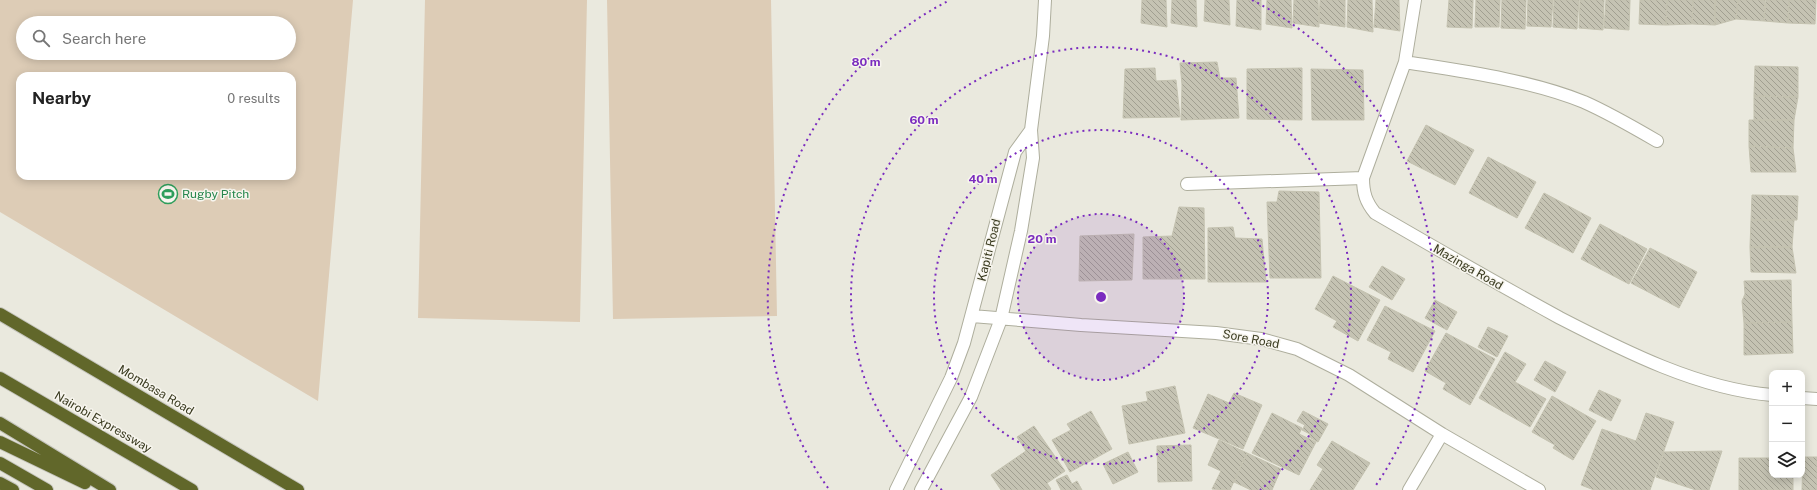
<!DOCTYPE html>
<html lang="en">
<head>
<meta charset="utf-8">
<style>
	:root { --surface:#fff; --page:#f2f2f2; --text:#222; --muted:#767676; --line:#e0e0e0 }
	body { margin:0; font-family:"Public Sans",sans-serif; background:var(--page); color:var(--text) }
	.controls { position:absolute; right:12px; bottom:12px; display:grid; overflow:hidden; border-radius:8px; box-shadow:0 2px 10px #0003 }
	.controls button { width:36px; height:36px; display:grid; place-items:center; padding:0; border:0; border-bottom:1px solid var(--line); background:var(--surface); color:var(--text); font:20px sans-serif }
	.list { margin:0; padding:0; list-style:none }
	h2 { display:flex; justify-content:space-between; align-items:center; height:52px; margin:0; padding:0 16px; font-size:17px }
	h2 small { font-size:13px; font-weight:400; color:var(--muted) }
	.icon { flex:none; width:22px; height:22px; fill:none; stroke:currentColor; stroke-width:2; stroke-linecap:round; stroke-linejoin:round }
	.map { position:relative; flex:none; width:1817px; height:490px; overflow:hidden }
	.search { position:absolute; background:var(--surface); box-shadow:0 2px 10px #0003; left:16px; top:16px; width:280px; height:44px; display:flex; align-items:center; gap:10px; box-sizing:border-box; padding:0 14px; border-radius:22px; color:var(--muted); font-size:15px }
	.panel { position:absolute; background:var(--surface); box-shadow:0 2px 10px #0003; left:16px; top:72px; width:280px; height:108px; border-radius:12px }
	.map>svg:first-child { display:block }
	.garden { fill:#ddccb6; fill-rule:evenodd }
	.building { fill:url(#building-back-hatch); stroke:#c4c2b0 }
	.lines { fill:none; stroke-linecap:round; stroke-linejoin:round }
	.street-casing { stroke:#aeae9d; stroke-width:14 }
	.highway-casing { stroke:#c4c4bc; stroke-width:14 }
	.street { stroke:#fff; stroke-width:12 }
	.highway { stroke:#61672a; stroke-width:12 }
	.ring { fill:none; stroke:#7b2cbf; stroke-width:2; stroke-dasharray:2 4 }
	.labels { text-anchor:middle; stroke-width:3; stroke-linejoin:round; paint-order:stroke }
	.leisure-label { font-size:12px; fill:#27864d; stroke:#f7f5ee; text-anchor:start }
	.street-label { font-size:12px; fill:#393a1f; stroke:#f7f5ee }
	.centre { fill:#7b2cbf; stroke:#f7f5ee; stroke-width:2 }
	.ring-label { font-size:12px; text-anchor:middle; font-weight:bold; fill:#7b2cbf; stroke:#f7f5ee; stroke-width:3; stroke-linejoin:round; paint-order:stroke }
</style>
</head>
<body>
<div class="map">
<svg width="1817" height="490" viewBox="0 0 1817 490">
	<defs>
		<pattern id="building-back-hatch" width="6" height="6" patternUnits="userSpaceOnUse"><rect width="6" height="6" fill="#c5c3b3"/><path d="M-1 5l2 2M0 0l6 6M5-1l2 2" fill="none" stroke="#a19f91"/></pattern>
	</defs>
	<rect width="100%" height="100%" fill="#eae9de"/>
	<path class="garden" d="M0 0H353L318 401 0 212ZM23 23H289V53H23ZM20 76H292V176H20Z
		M425 0H587L580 322 418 318Z
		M607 0H771L777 316 613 319Z"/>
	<path class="building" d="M1142 0H1166L1167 27 1141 23Z
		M1172 0H1196L1197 27 1171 23Z
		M1205 0H1229L1230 25 1204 21Z
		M1237 0H1261V30L1236 26Z
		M1267 0H1291L1292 28 1266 24Z
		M1294 0H1318L1319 27 1293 23Z
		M1320 0H1345V27L1319 23Z
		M1348 0H1372L1373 32 1347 27Z
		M1376 0H1399L1400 31 1374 27Z
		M1449 0H1473L1472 28 1447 27Z
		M1476 0H1500L1499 27H1475Z
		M1502 0H1526L1525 29 1501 28Z
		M1528 0H1553L1551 27 1527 26Z
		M1554 0H1579L1577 29 1553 27Z
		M1580 0H1604L1603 30 1579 28Z
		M1606 0H1630L1629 30 1604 28Z
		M1640 0H1667L1666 25 1639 24Z
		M1667 0H1693L1692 24 1666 25Z
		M1693 0H1715V25L1692 24Z
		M1715 0H1738L1736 19 1715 25Z
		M1738 0H1765L1764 21 1736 19Z
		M1766 0H1789L1788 23 1764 21Z
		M1789 0H1816L1815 24 1788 23Z
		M1217 62 1220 78H1236L1239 118 1181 120 1182 85 1180 63Z
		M1755 66 1798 67V97L1754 96Z
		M1155 68 1156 81 1176 80 1180 117 1123 118 1125 69Z
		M1302 68V120L1247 119V69Z
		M1311 69 1363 70 1364 120H1312Z
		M1754 96 1798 97 1794 120H1754Z
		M1749 120H1794L1793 148 1749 146Z
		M1426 125 1474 150 1455 185 1407 161Z
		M1749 146 1793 148 1796 172H1751Z
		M1488 157 1536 182 1517 218 1469 193Z
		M1279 191 1319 192 1321 278H1270L1267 202H1277Z
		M1544 193 1591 218 1573 253 1525 228Z
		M1752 195 1798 196 1797 220H1751Z
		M1179 207 1204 208 1205 279H1143V237L1172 236Z
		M1751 220H1794L1792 247H1750Z
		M1600 224 1647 249 1629 284 1581 259Z
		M1233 227 1235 238 1262 239 1266 282H1208V228Z
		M1134 234 1132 280 1079 281 1080 236Z
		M1750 247H1792L1796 273 1751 272Z
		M1650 248 1697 272 1679 308 1631 283Z
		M1382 266 1405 279 1392 300 1369 287Z
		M1333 276 1380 300 1358 341 1333 327 1337 321 1315 309Z
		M1791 280 1792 322 1744 323 1742 301 1745 294 1744 281Z
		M1435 300 1457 312 1447 330 1425 318Z
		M1385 306 1435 331 1413 372 1388 359 1391 352 1367 340Z
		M1792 322 1793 353 1744 355V323Z
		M1488 327 1508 336 1497 357 1478 347Z
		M1446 333 1495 359 1470 405 1443 389 1446 383 1425 371Z
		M1505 352 1526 364 1515 382 1546 399 1530 427 1479 398Z
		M1545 361 1566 372 1555 392 1534 380Z
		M1175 386 1185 433 1129 444 1122 406 1148 401 1146 392Z
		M1599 390 1621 400 1611 421 1589 410Z
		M1234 393 1262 405 1243 449 1193 428 1208 394 1229 403Z
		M1552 396 1596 421 1573 460 1553 448 1555 445 1532 432Z
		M1091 411 1112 449 1070 472 1052 440 1071 430 1067 424Z
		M1303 411 1328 424 1318 442 1309 437 1310 434 1302 430 1305 425 1297 421Z
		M1272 413 1302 428 1299 434 1316 442 1299 475 1252 453Z
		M1646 413 1674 422 1650 490H1594L1581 485 1602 429 1636 441Z
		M1034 426 1065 471 1047 483 1051 489 1050 490H1001L991 475 1026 451 1017 437Z
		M1219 440 1247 453 1230 490 1212 489 1221 471 1208 465Z
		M1332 441 1370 463 1353 490H1310L1323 469 1317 465Z
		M1191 445 1192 481 1158 482 1157 446Z
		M1722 451 1709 490H1696L1656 477 1664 452Z
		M1128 452 1138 472 1113 484 1103 464Z
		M1247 453 1281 469 1272 490H1251L1234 482Z
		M1803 457H1817V490H1802Z
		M1739 458H1772V475H1793V490H1739Z
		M1067 475 1072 484 1077 481 1082 490H1061L1056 480Z"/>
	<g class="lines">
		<g class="street-casing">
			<path id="street" d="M1415 0 1405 62 1363 178C1363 193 1366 202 1375 213 1437 249 1498 284 1560 318 1624 351 1699 389 1772 395
				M1405 62C1462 71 1530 80 1584 102 1609 113 1633 127 1657 141
				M1187 184 1363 178
				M972 316 1081 325 1216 333 1261 339 1297 349 1349 375 1442 434 1539 490
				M1802 398 1817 399
				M896 490 951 378 964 343 1015 152 1031 130 1043 36 1045 0
				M921 490 971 397 1001 319 1021 231 1033 158 1031 130
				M1409 490 1442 434"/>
		</g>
		<g class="highway-casing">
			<path id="highway" d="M0 314 298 490
				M0 378 192 490
				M0 423 110 490
				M0 442 85 483
				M0 463 47 490
				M0 483 13 490"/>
		</g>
		<use href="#street" class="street"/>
		<use href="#highway" class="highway"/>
	</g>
	<circle cx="1101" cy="297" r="83" fill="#7b2cbf" fill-opacity=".12"/>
	<g class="ring">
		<circle cx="1101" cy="297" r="83"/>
		<circle cx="1101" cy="297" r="167"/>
		<path d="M942 490A250 250 0 1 1 1260 490"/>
		<path d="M828 488A333 333 0 0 1 950 0M1252 0A333 333 0 0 1 1374 488"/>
	</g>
	<defs>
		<g id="stadium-ring" transform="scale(1)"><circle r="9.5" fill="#f7f5ee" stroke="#2e9e5b" stroke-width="1.5"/><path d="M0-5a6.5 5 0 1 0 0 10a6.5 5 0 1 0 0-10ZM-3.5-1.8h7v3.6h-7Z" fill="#2e9e5b"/></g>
	</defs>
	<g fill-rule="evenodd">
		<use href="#stadium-ring" x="168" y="194"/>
	</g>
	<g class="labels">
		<g class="leisure-label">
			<text x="182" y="198">Rugby Pitch</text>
		</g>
		<g class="street-label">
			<text transform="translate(989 250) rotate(-76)" y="4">Kapiti Road</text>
			<text transform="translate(1468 267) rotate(30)" y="4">Mazinga Road</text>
			<text transform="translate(1251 339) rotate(11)" y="4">Sore Road</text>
			<text transform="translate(156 390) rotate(31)" y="4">Mombasa Road</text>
			<text transform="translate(103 422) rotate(30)" y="4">Nairobi Expressway</text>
		</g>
	</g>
	<circle cx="1101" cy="297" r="6" class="centre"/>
	<g class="ring-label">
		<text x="866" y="66">80 m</text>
		<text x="924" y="124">60 m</text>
		<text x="983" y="183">40 m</text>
		<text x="1042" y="243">20 m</text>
	</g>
</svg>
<div class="controls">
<button>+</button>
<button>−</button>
<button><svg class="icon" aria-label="layers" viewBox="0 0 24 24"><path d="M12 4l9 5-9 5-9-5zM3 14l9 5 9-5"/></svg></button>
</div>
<div class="search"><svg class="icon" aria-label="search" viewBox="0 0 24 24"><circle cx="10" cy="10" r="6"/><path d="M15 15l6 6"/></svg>Search here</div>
<section class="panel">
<h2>Nearby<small>0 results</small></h2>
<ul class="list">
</ul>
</section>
</div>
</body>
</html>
